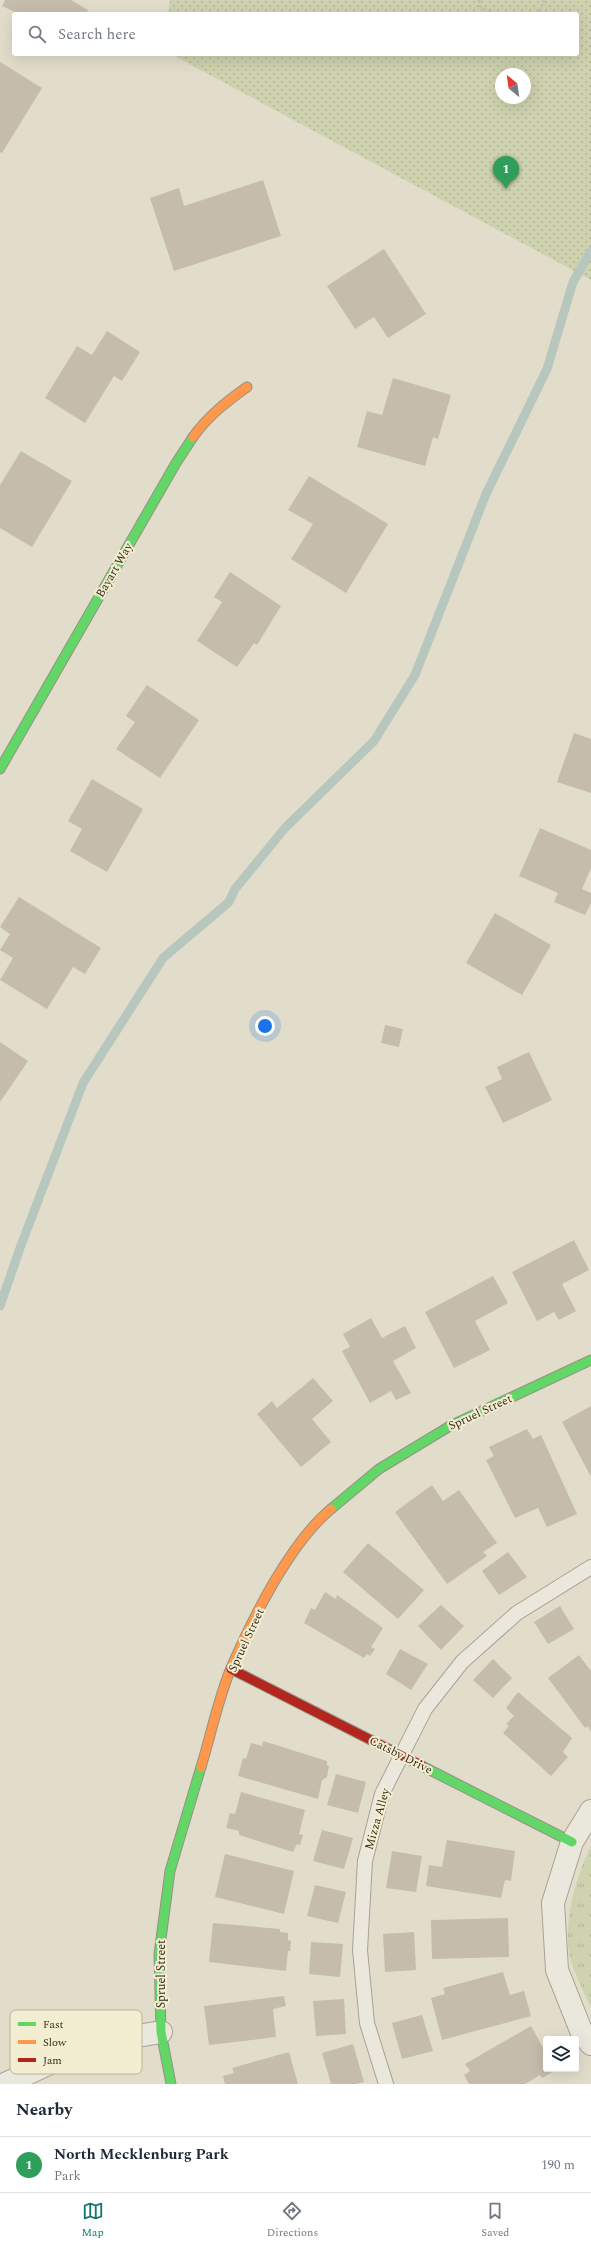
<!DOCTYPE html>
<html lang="en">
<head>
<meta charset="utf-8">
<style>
	:root { --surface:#fff; --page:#f6f6f7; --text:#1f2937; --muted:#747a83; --line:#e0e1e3; --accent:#0f766e }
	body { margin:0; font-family:Spectral,serif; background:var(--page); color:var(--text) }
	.controls { position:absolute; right:12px; bottom:12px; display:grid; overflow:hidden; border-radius:4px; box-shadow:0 4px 16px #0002 }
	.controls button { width:36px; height:36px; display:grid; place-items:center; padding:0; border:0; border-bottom:1px solid var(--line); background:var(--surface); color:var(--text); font:20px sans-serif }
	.compass { position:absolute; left:495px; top:68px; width:36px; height:36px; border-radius:50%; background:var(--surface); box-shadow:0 4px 16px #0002; rotate:331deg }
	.you { position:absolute; left:265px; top:1026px; width:14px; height:14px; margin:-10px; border:3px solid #fff; border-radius:50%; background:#1a73e8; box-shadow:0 0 0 6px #1a73e833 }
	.badge { display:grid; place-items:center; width:26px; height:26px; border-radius:50%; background:var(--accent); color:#fff; font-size:13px; font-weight:700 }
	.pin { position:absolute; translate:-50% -33px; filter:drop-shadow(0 1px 2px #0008) }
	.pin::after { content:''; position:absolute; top:21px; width:14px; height:12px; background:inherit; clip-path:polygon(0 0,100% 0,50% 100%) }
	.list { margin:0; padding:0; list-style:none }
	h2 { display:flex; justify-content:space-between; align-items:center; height:52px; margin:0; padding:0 16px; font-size:17px }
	h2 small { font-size:13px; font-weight:400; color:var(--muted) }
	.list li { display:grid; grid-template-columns:26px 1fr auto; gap:12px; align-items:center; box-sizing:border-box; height:56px; padding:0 16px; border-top:1px solid var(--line) }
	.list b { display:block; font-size:15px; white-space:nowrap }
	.list p { margin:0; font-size:13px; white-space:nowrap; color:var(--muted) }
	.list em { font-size:13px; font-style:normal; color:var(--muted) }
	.icon { flex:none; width:22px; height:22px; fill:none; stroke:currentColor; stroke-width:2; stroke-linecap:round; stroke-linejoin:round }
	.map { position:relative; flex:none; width:591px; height:2084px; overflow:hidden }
	.search { position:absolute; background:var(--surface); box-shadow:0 4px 16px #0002; left:12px; right:12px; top:12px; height:44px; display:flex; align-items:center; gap:10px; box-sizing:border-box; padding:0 14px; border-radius:4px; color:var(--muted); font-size:15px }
	.sheet { height:108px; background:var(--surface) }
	nav { display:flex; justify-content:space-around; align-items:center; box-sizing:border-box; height:56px; border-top:1px solid var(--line); background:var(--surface); font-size:11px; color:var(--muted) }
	nav a { display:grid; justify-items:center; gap:2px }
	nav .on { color:var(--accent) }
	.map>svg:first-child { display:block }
	.grass { fill:url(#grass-tufts) }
	.park { fill:url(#park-dots); fill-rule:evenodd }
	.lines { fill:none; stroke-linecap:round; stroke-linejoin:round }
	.stream { stroke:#b7c7be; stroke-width:9 }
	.building { fill:#c5bcac }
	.lane-casing { stroke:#a7a295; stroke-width:16 }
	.street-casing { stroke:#a7a295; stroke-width:24 }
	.fast-casing { stroke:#979184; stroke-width:11 }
	.slow-casing { stroke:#979184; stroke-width:11 }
	.jam-casing { stroke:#979184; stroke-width:11 }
	.path { stroke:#c3beb3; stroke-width:2.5; stroke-dasharray:3 2; stroke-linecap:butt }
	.lane { stroke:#eae7dc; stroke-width:14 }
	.street { stroke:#eae7dc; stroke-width:22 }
	.fast { stroke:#63d668; stroke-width:9 }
	.slow { stroke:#ff974d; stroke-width:9 }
	.jam { stroke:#b3261e; stroke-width:9 }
	.labels { text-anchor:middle; stroke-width:4; stroke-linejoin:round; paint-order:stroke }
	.street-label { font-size:12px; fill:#352b1d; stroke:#f3edd1 }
	.key { fill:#f3edd1; stroke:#bab39b; stroke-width:1 }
	.key-label { font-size:11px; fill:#352b1d }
</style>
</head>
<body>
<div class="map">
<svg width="591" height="2084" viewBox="0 0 591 2084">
	<defs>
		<pattern id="grass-tufts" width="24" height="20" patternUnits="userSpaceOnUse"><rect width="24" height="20" fill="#ced2ae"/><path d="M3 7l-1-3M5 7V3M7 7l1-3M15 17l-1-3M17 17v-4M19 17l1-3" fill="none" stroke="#b2b495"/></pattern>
		<pattern id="park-dots" width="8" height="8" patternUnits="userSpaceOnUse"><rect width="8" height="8" fill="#ced2ae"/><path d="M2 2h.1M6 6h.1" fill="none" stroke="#b2b495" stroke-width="1.8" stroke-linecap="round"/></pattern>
	</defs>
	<rect width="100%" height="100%" fill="#e2ddcb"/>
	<path class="grass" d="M591 1846V2008C585 1993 571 1968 569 1953 564 1919 576 1876 591 1846Z"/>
	<path class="park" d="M170 0H591V280L171 54H577V14H168ZM501 74H525V98H501Z"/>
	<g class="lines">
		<path class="stream" d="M0 1306 20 1248 83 1083 163 958 229 902 235 889 285 828 374 741 415 675 486 494 547 369 573 282 591 251"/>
	</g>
	<path class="building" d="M5 0H71L88 10 86 14H19L2 6Z
		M0 62 42 88 2 153 0 152Z
		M263 180 281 236 174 271 150 198 179 188 184 206Z
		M384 249 426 314 388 338 374 317 355 329 327 286Z
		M107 331 140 352 122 381 114 376 85 423 45 398 77 346 92 355Z
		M393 378 451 395 438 439 433 437 425 466 357 447 367 411 382 415Z
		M21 451 72 481 32 547 0 528V485Z
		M309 476 388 524 346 593 291 559 313 524 288 510Z
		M230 572 281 606 257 645 254 643 237 667 197 641 222 602 214 597Z
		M147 685 199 720 160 778 116 749 135 722 126 716Z
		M574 733 591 739V793L557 782Z
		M92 779 143 809 107 872 70 851 82 829 68 821Z
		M540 828 591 850V868L582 889 591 893V903L585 915 554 902 558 893 519 876Z
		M19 897 101 948 85 974 73 967 47 1009 0 980 13 958 0 950 10 934 0 927Z
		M495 913 551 945 522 995 466 963Z
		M385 1025 403 1029 399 1047 381 1043Z
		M0 1042 28 1061 0 1102Z
		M529 1052 552 1100 503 1123 485 1087 502 1079 497 1067Z
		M574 1240 589 1270 562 1284 576 1311 559 1320 554 1312 537 1321 512 1272Z
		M493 1276 508 1303 475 1321 490 1350 454 1368 425 1312Z
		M371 1318 382 1338 405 1326 416 1348 393 1361 411 1393 396 1400 391 1391 370 1403 342 1351 350 1347 343 1334Z
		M313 1378 333 1401 312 1419 331 1442 301 1467 257 1414 272 1401 277 1408Z
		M591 1406V1477L562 1422Z
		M527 1429 533 1439 541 1435 577 1514 547 1527 538 1508 515 1518 486 1460 494 1456 489 1447Z
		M432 1485 443 1501 459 1490 497 1543 483 1552 487 1556 447 1584 395 1512Z
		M368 1543 424 1590 398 1619 343 1572Z
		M508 1552 527 1577 499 1595 482 1571Z
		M325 1592 336 1599 337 1595 383 1628 371 1647 375 1649 370 1656 367 1654 364 1658 304 1623 311 1608 315 1610Z
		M441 1605 464 1626 441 1650 418 1626Z
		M560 1606 574 1629 548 1644 534 1622Z
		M400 1649 428 1664 411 1690 386 1674Z
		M579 1655 591 1671V1732L588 1726 585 1728 548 1678Z
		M493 1659 512 1678 493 1698 473 1680Z
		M518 1692 572 1738 563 1752 568 1757 551 1776 503 1733 509 1726 506 1724 514 1716 506 1708Z
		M263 1741 327 1761V1765L329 1766 327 1777 322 1780 318 1799 238 1776 243 1758 246 1759 251 1743 262 1746Z
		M336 1774 366 1782 358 1813 327 1805Z
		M241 1792 305 1810 299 1834 303 1835 300 1845 297 1844 293 1852 239 1835V1831L226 1828 230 1813 235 1814Z
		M322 1830 353 1838 344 1869 313 1861Z
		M447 1840 515 1851 511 1881 505 1880 501 1898 426 1886 429 1865 442 1867Z
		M392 1851 422 1856 416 1892 386 1888Z
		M225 1854 294 1871 284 1914 215 1897Z
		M315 1885 346 1892 338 1923 307 1916Z
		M508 1918 509 1957 432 1959 431 1920Z
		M213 1923 280 1929V1932L288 1933V1940L291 1941 290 1951H288L286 1971 209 1962Z
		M414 1932 416 1970 385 1972 383 1934Z
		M311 1942 343 1944 340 1977 309 1974Z
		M503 1972 510 1995 524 1991 531 2016 442 2040 431 1998 445 1994 443 1988Z
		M284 1996 286 2006 273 2009 276 2037 209 2045 204 2006Z
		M344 1999 346 2034 316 2036 313 2001Z
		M422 2015 433 2051 402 2059 392 2023Z
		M531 2026 546 2053V2069L556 2070 542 2078 540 2075 525 2084H469L464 2075 470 2071 465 2064Z
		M353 2044 364 2082 355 2084H331L322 2053Z
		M289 2052 298 2084H225L223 2076 234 2073 232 2068Z"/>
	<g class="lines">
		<g class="lane-casing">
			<path id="lane" d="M386 2084 367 2023 360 1950 365 1861 382 1794 425 1709 462 1662 517 1613 591 1567"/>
		</g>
		<g class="street-casing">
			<path id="street" d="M591 1811 572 1842 553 1903 557 1970 582 2033 591 2044
				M5 2084 91 2044 161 2032"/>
		</g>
		<g class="fast-casing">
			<path id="fast" d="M0 769 176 463 193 437
				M331 1509 379 1469 450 1426 591 1360
				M422 1766 572 1842
				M171 2084 161 2032 159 1954 170 1871 201 1767"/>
		</g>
		<g class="slow-casing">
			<path id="slow" d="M193 437C208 416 226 402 247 387
				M201 1767C211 1735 218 1699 231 1668 252 1619 290 1543 331 1509"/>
		</g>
		<g class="jam-casing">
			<path id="jam" d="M231 1669 422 1766"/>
		</g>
		<path class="path" d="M479 0 480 6 492 14
			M535 14 540 11 544 0"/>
		<use href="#lane" class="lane"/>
		<use href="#street" class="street"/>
		<use href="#fast" class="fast"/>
		<use href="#slow" class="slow"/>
		<use href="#jam" class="jam"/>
	</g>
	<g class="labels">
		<g class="street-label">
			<text transform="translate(114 570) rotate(-60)" y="4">Bayart Way</text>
			<text transform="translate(480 1412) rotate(-25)" y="4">Spruel Street</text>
			<text transform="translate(246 1640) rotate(-65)" y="4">Spruel Street</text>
			<text transform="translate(401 1755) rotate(27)" y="4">Catsby Drive</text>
			<text transform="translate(377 1819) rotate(-74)" y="4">Mizza Alley</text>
			<text transform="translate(161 1974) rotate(-90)" y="4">Spruel Street</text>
		</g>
	</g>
	<rect x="10" y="2010" width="132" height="64" rx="6" class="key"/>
	<rect x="18" y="2022" width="18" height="4" fill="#63d668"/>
	<rect x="18" y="2040" width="18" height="4" fill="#ff974d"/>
	<rect x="18" y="2058" width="18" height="4" fill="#b3261e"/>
	<g class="key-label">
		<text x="43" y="2028">Fast</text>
		<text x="43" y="2046">Slow</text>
		<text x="43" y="2064">Jam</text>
	</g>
</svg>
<div class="controls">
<button><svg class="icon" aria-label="layers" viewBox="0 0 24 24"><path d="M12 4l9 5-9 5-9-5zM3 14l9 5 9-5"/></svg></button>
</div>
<svg class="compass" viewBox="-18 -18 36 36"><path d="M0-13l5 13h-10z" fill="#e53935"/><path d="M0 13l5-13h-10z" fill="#747a83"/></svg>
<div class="you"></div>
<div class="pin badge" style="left:506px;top:189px;background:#2e9e5b">1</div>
<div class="search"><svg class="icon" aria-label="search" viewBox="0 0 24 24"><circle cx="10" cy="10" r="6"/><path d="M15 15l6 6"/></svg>Search here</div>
</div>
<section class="sheet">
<h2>Nearby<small></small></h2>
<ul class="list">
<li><span class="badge" style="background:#2e9e5b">1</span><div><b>North Mecklenburg Park</b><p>Park</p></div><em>190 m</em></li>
</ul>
</section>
<nav>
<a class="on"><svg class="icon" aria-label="map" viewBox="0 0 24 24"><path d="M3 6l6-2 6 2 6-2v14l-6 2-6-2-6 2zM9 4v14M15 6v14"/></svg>Map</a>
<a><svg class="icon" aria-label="directions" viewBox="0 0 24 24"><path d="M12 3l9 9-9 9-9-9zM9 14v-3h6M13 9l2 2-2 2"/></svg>Directions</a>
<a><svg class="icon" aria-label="saved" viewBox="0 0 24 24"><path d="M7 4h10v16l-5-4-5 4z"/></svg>Saved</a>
</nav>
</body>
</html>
